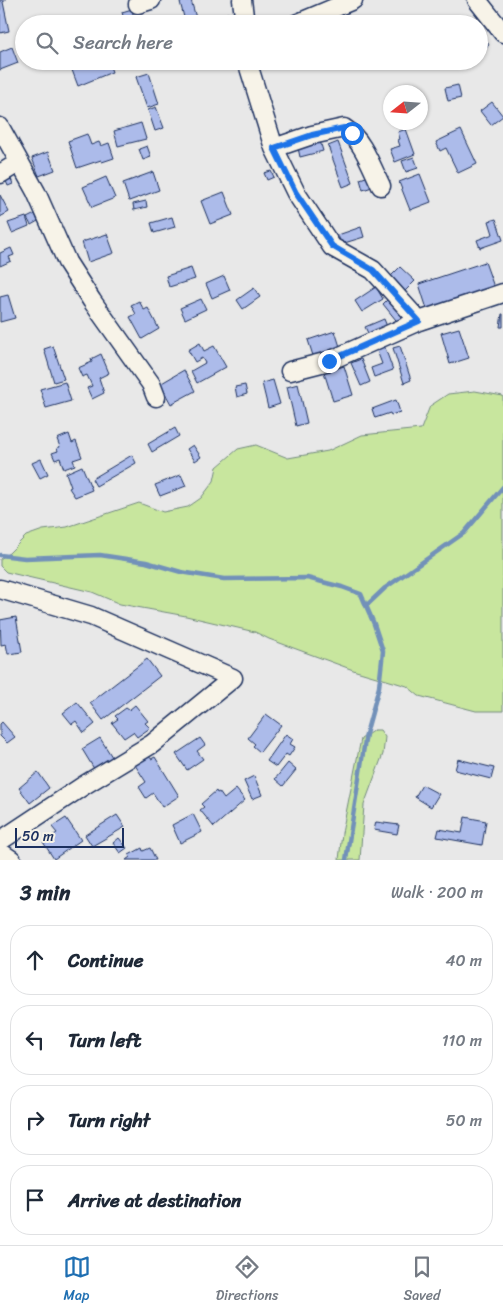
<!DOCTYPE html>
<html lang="en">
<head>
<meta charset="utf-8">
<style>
	:root { --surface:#fff; --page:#f6f6f7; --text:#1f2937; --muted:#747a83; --line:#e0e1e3; --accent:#1f6fb2 }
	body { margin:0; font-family:Sriracha,sans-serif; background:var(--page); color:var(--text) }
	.compass { position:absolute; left:383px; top:85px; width:45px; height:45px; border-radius:50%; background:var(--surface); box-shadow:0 1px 4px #0004; rotate:253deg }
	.scale { position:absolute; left:15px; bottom:12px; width:109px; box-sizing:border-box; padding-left:5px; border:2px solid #1b2f5e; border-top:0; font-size:14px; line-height:18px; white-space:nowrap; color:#1b2f5e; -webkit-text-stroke:4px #f7f3e8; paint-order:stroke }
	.stop { position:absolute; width:15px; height:15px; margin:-11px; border:4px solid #1a73e8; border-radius:50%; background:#fff }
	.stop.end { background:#1a73e8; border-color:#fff; box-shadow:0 1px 5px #0008 }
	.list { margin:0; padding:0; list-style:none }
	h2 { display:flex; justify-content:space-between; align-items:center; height:65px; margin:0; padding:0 20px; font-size:21px }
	h2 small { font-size:16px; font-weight:400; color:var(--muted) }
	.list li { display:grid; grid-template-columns:32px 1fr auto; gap:15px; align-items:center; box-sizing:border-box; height:70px; margin:0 10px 10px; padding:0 10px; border:1px solid var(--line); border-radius:20px }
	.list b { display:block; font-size:19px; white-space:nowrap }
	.list em { font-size:16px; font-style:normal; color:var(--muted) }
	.icon { flex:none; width:28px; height:28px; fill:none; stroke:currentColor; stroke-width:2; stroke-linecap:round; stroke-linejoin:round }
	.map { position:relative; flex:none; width:503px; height:860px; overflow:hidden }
	.search { position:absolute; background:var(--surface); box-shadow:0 1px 4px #0004; left:15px; right:15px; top:15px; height:55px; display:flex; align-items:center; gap:12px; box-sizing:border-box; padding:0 18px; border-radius:28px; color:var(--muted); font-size:19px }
	.sheet { height:385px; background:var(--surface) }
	nav { display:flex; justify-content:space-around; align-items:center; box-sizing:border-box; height:70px; border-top:1px solid var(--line); background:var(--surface); font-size:14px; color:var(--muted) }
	nav a { display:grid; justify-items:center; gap:2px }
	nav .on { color:var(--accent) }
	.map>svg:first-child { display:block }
	.green { fill:#c8e69e; stroke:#728a7e }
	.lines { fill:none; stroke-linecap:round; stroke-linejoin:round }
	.stream { stroke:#7291b9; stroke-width:4.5 }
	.building { fill:#acbbea; stroke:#1b2f5e }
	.minor-casing { stroke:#1b2f5e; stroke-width:21 }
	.minor { stroke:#f7f3e8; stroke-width:18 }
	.route { stroke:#1a73e8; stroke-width:6 }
</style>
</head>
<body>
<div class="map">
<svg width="503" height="860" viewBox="0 0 503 860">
	<rect width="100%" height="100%" fill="#e8e8e8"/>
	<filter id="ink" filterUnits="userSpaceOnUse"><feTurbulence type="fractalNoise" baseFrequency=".02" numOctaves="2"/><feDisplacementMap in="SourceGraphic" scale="10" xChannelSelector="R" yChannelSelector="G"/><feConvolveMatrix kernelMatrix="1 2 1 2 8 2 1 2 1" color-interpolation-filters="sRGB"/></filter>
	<g filter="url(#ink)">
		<path class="green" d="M475 391 503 396V711H476L419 696 407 686 356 671 269 639 255 632 186 616 120 604 92 592 6 572 0 566V559L9 553 26 536 43 530 67 527 139 503 163 512 188 507 201 498 214 481 217 467 238 449 256 445 288 458 328 451 362 435 421 429 430 406 448 394Z
			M374 730H380L385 737 383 754 364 805 360 860H339L342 833 361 739Z"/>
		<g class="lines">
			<path class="stream" d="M0 555 25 558 100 555 146 562 181 572 224 579 307 578 342 587 361 594 374 624 383 651 379 687 366 734 346 860
				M366 606 385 588 464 533 503 487"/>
		</g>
		<path class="building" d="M0 0H6L3 2 9 31 0 33Z
			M191 0 196 18 185 21 180 2Z
			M132 9 135 24H125L122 12Z
			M228 13 232 24H201Z
			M479 30 489 45 479 51Z
			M12 47 18 63 0 70V52Z
			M95 61H108L112 72 78 86 72 70Z
			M149 73 159 104 147 108 136 77Z
			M458 85 461 98 448 101 445 88Z
			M492 102 503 116 491 125 480 111Z
			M156 107 164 128 155 131 148 110Z
			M141 123 146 139 118 146 114 131Z
			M406 129 415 154 395 162 390 149 400 146 398 140 400 139 398 132Z
			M461 130 477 164 458 173 446 148 440 151 436 142Z
			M87 134 91 145 99 142 101 146 109 143 114 158 102 162 101 160 77 168 68 141Z
			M320 141 323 151 300 157 298 148Z
			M338 142 353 183 343 187 328 146Z
			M147 146 151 157 143 160 139 149Z
			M48 152 55 170 39 176 32 158Z
			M414 157 418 168 406 172 402 161Z
			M271 171 274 177 267 180 264 173Z
			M153 172 159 190 129 201 123 183Z
			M420 174 431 202 410 210 399 182Z
			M369 176 372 187 363 190 360 179Z
			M106 177 115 198 92 207 83 187Z
			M11 179 13 184 8 186 6 181Z
			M224 192 233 215 210 224 201 201Z
			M0 195 9 212 0 217Z
			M146 201 147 207 134 210 133 204Z
			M35 214 38 221 31 225 27 218Z
			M26 217 29 226 12 233 8 223Z
			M172 217 175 227 154 233 151 223Z
			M496 219 503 240 480 248 477 240 493 234 489 221Z
			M361 227 364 237 341 244 338 235Z
			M107 234 114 253 88 262 82 242Z
			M11 248 14 255 9 257 11 261 0 266V253Z
			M485 262 494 287 427 309 419 284Z
			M400 267 415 281 405 291 390 277Z
			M191 268 195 279 169 287 166 276Z
			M224 276 230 290 212 298 206 284Z
			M376 287 383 299 362 312 355 301Z
			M254 288 260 297 243 309 237 300Z
			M8 295 15 318 0 322V297Z
			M201 299 206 309 185 319 180 308Z
			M388 299 406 320 400 325 383 304Z
			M139 301 144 310 148 308 159 329 142 339 130 317 136 314 131 305Z
			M502 314H503V327H500Z
			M384 319 388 329 370 337 365 327Z
			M459 328 469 358 450 364 441 333Z
			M335 331 342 353 315 362 308 340Z
			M200 343 204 351 214 346 226 367 197 383 191 371 205 363 202 358 195 362 188 350Z
			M384 345 393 370 374 377 371 368 382 364 376 348Z
			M53 346 64 379 54 382 44 349Z
			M400 346 411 380 404 383 393 348Z
			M101 354 109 373 99 378 104 393 92 399 87 388 92 386 87 375 82 377 78 368 92 362 91 359Z
			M361 359 370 382 361 386 351 363Z
			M344 366 353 395 333 401 324 372Z
			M184 370 195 391 171 404 160 384Z
			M273 380 280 404 268 408 262 383Z
			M65 382 71 401 46 408 40 389Z
			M298 384 307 423 296 426 287 387Z
			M245 385 247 394 237 397 235 387Z
			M396 400 400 412 391 415 390 413 375 418 372 409Z
			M175 428 179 436 152 452 148 444Z
			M69 434 72 443 76 441 82 457 73 460 75 465 64 469 60 458 55 460 52 453 58 451 57 448 60 447 57 439Z
			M193 445 201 457 195 461 187 449Z
			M132 455 136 463 96 486 92 479Z
			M41 459 48 474 40 478 32 463Z
			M82 466 92 490 75 497 69 488 71 487 66 473Z
			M181 475 186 486 160 496 155 485Z
			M16 617 22 652 8 654 6 644 1 645 0 620Z
			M147 659 160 676 103 720 90 703Z
			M77 702 95 724 84 733 76 721 72 724 63 713Z
			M135 705 148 721 145 723 150 728 137 737 133 732 124 738 112 723 118 719 115 716 126 708 129 710Z
			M266 714 281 725 260 752 253 746 255 744 248 738Z
			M2 722 15 737 7 743 0 736V724Z
			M286 734 293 739 290 744 295 747 289 756 286 754 276 767 267 761Z
			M100 738 114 760 96 772 82 749Z
			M200 738 205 745 197 751 203 759 187 770 176 754Z
			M149 756 151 759 155 757 179 796 162 807 153 793 146 798 139 787 146 782 135 765Z
			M458 759 494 768 491 779 455 770Z
			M288 763 296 770 283 786 275 779Z
			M38 772 49 788 30 803 19 788Z
			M254 776 262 795 252 799 244 781Z
			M422 785 439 794 431 807 415 797Z
			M236 789 245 800 214 827 200 810 204 807 201 804 216 791 217 793 219 792 224 799Z
			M193 814 202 832 180 843 172 825Z
			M117 815 125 827 92 846 85 835Z
			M465 817 486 821 482 845 437 837 439 829 462 833Z
			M66 818 81 840 54 859 43 842 57 833 52 827Z
			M376 822 399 825 397 834 374 830Z
			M119 838 127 848 120 853 113 843Z
			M142 848 143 851 150 848 156 860H126L130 857 129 855Z"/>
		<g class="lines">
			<g class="minor-casing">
				<path id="minor" d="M242 0 245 24
					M477 0 503 33
					M138 4 151 0
					M296 24 353 0
					M247 61 274 148 296 193 332 247 373 270 419 321
					M0 127 36 192 67 262 92 301 151 384 156 397
					M274 148 312 135 344 128C363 140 371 166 381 186
					M0 174 18 163
					M290 371 329 361 419 321 503 293
					M0 589 91 616 233 678 152 744 86 784 0 841
					M0 852 12 860"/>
			</g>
			<use href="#minor" class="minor"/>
		</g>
	</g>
	<g class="lines" filter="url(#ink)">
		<path class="route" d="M329 361 419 321 373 270 332 246 296 193 274 148 312 135 344 128 352 133"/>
	</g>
</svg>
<svg class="compass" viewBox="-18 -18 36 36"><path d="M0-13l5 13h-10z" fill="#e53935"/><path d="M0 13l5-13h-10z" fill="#747a83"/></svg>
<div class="scale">50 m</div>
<div class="stop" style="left:352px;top:133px"></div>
<div class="stop end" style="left:329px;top:361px"></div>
<div class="search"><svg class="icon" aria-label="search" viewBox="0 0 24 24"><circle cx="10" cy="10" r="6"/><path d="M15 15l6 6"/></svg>Search here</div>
</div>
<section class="sheet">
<h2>3 min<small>Walk · 200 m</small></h2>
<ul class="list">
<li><svg class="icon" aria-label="ahead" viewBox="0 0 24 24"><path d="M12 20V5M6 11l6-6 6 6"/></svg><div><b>Continue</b></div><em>40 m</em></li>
<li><svg class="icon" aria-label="left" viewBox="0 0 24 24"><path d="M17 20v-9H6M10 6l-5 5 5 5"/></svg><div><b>Turn left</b></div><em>110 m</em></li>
<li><svg class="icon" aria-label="right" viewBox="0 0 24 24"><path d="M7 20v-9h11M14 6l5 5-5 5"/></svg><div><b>Turn right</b></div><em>50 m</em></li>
<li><svg class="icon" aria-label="arrive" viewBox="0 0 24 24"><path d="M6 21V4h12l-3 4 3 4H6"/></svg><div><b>Arrive at destination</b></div></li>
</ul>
</section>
<nav>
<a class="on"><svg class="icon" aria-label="map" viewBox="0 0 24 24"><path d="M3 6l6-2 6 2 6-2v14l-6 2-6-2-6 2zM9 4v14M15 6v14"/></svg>Map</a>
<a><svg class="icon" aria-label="directions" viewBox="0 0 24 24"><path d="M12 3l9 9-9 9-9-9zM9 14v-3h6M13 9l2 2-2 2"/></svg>Directions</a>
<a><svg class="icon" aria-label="saved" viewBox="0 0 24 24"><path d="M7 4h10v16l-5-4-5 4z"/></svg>Saved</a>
</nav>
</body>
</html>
